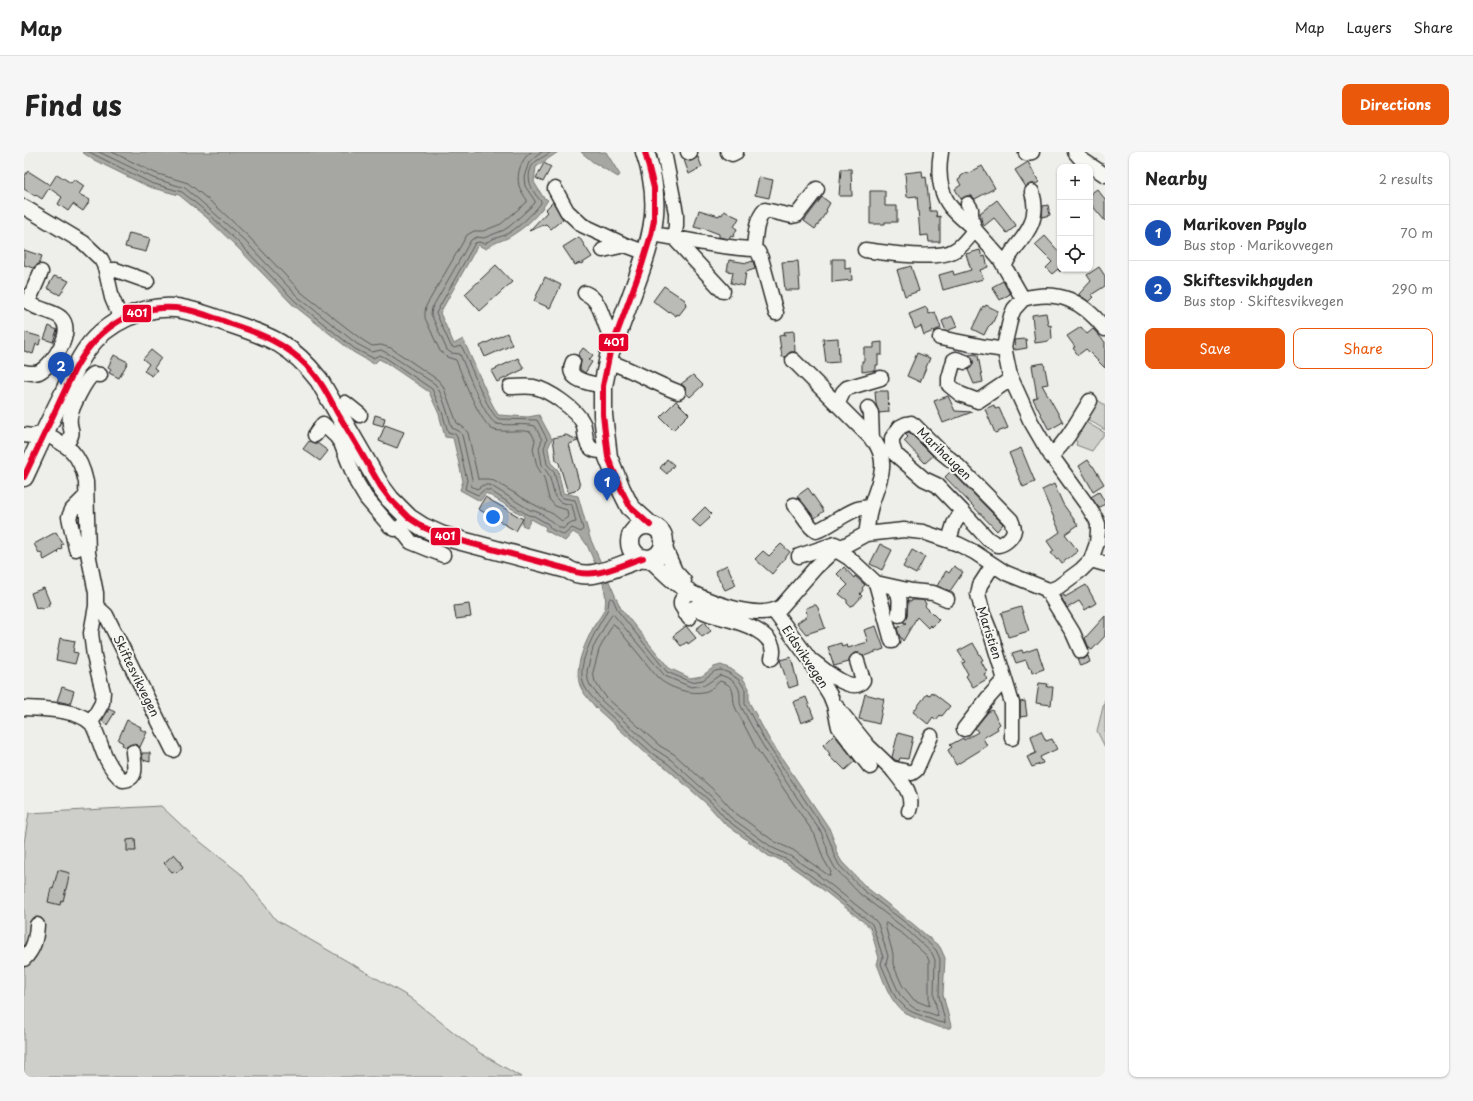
<!DOCTYPE html>
<html lang="en">
<head>
<meta charset="utf-8">
<style>
	:root { --surface:#fff; --page:#f6f6f6; --text:#222; --muted:#767676; --line:#e0e0e0; --accent:#ea580c }
	body { margin:0; font-family:"Playpen Sans",sans-serif; background:var(--page); color:var(--text) }
	.controls { position:absolute; right:12px; top:12px; display:grid; overflow:hidden; border-radius:8px; box-shadow:0 1px 3px #0004 }
	.controls button { width:36px; height:36px; display:grid; place-items:center; padding:0; border:0; border-bottom:1px solid var(--line); background:var(--surface); color:var(--text); font:20px sans-serif }
	.you { position:absolute; left:469px; top:365px; width:14px; height:14px; margin:-10px; border:3px solid #fff; border-radius:50%; background:#1a73e8; box-shadow:0 0 0 6px #1a73e833 }
	.badge { display:grid; place-items:center; width:26px; height:26px; border-radius:50%; background:var(--accent); color:#fff; font-size:13px; font-weight:700 }
	.pin { position:absolute; translate:-50% -33px; filter:drop-shadow(0 1px 2px #0008) }
	.pin::after { content:''; position:absolute; top:21px; width:14px; height:12px; background:inherit; clip-path:polygon(0 0,100% 0,50% 100%) }
	.list { margin:0; padding:0; list-style:none }
	h2 { display:flex; justify-content:space-between; align-items:center; height:52px; margin:0; padding:0 16px; font-size:17px }
	h2 small { font-size:13px; font-weight:400; color:var(--muted) }
	.list li { display:grid; grid-template-columns:26px 1fr auto; gap:12px; align-items:center; box-sizing:border-box; height:56px; padding:0 16px; border-top:1px solid var(--line) }
	.list b { display:block; font-size:15px; white-space:nowrap }
	.list p { margin:0; font-size:13px; white-space:nowrap; color:var(--muted) }
	.list em { font-size:13px; font-style:normal; color:var(--muted) }
	.actions { display:flex; gap:8px; padding:12px 16px }
	.actions a { flex:1; padding:9px 0; border:1px solid var(--accent); border-radius:8px; text-align:center; font-size:14px; color:var(--accent) }
	.actions .main { background:var(--accent); color:#fff }
	.icon { flex:none; width:22px; height:22px; fill:none; stroke:currentColor; stroke-width:2; stroke-linecap:round; stroke-linejoin:round }
	.map { position:relative; flex:none; width:1081px; height:925px; overflow:hidden; border-radius:8px }
	header { display:flex; align-items:center; gap:24px; box-sizing:border-box; height:56px; padding:0 20px; background:var(--surface); border-bottom:1px solid var(--line) }
	header strong { font-size:19px }
	nav { display:flex; gap:22px; margin-inline-start:auto; font-size:14px }
	.intro { display:flex; align-items:center; justify-content:space-between; box-sizing:border-box; height:96px; padding:0 24px }
	h1 { margin:0; font-size:28px }
	.button { padding:10px 18px; border-radius:8px; background:var(--accent); color:#fff; font-size:14px; font-weight:700 }
	main { display:flex; gap:24px; padding:0 24px }
	aside { flex:1; background:var(--surface); border-radius:8px; box-shadow:0 1px 3px #0004 }
	.map>svg:first-child { display:block }
	.green { fill:#cececa; stroke:#7c7c7a }
	.water { fill:#a6a6a3; stroke:#757573 }
	.lines { fill:none; stroke-linecap:round; stroke-linejoin:round }
	.shore { stroke:#5c5c5b; stroke-width:1 }
	.building { fill:#babab7; stroke:#2b2b2b }
	.minor-casing { stroke:#2b2b2b; stroke-width:17 }
	.major-casing { stroke:#2b2b2b; stroke-width:21 }
	.minor { stroke:#f6f6f2; stroke-width:14 }
	.major { stroke:#f6f6f2; stroke-width:18 }
	.bus-1-casing { stroke:#f6f6f2; stroke-width:9 }
	.bus-1 { stroke:#e4002b; stroke-width:6 }
	.labels { text-anchor:middle; stroke-width:4; stroke-linejoin:round; paint-order:stroke }
	.street-label { font-size:12px; fill:#2b2b2b; stroke:#f6f6f2 }
	.line-badge { stroke:#f6f6f2; stroke-width:1.5 }
	.badge-label { font-size:11px; text-anchor:middle; font-weight:bold; fill:#fff }
</style>
</head>
<body>
<header>
<strong>Map</strong>
<nav><a>Map</a><a>Layers</a><a>Share</a></nav>
</header>
<div class="intro"><h1>Find us</h1><a class="button">Directions</a></div>
<main>
<div class="map">
<svg width="1081" height="925" viewBox="0 0 1081 925">
	<rect width="100%" height="100%" fill="#eeeeea"/>
	<filter id="ink" filterUnits="userSpaceOnUse"><feTurbulence type="fractalNoise" baseFrequency=".025" numOctaves="2"/><feDisplacementMap in="SourceGraphic" scale="8" xChannelSelector="R" yChannelSelector="G"/><feConvolveMatrix kernelMatrix="1 2 1 2 8 2 1 2 1" color-interpolation-filters="sRGB"/></filter>
	<g filter="url(#ink)">
		<path class="green" d="M1063 241 1081 253V278L1052 260Z
			M1053 265 1081 281 1068 299 1052 293 1053 290 1044 280Z
			M1081 547V595L1073 579Z
			M137 654 169 684 217 722 252 768 385 845 456 901 497 925H0V691L5 661Z"/>
		<path class="water" d="M58 0H534L512 15 510 30 519 45 524 48C516 61 503 74 490 82 481 89 470 89 462 97L454 93 416 161 430 192 439 187 466 248 474 263 504 265 515 263 528 287 524 296 527 311 534 318 539 341 554 344 566 386 597 457 645 516 666 526 678 524 690 515 697 513 707 517 718 525 725 536V550L745 587 805 676 812 694V700L818 710 842 735 889 772 916 795 921 806 919 843 927 874 926 876C917 877 909 873 901 870 895 867 887 865 881 861 865 849 860 829 853 812L855 806 846 775 788 729 762 711 750 705H746L700 671 684 653 640 614 627 606 572 556C566 548 557 540 555 530 551 511 562 490 570 474 573 469 579 462 581 456 584 439 576 423 570 409 563 394 563 388 549 380L541 389 521 378 522 375 507 367 503 375 498 373 500 364 462 341 456 349 436 338 439 329 429 286 421 285 415 262 405 240 361 210 355 207 350 212 329 200 268 152 213 95 182 65 155 43 125 35 68 7Z
			M557 0H582L596 23 594 25 569 10Z"/>
		<g class="lines">
			<path class="shore" d="M65 0 127 31 158 40 185 62 216 92 271 149 331 197 349 206 356 203 362 206 408 237 418 260 424 280 431 282 433 285 443 328 441 337 454 343 460 338H465L504 363 510 364 524 372 527 377 540 383 548 376 557 380 559 377 551 348 539 346 536 343 530 320 523 312 520 296 523 287 513 268 475 267C465 264 444 207 438 195L436 194 430 196 427 194 412 161 451 91 455 90 461 92C467 86 474 86 481 83 492 78 510 61 517 51V49C508 40 501 26 508 14 511 8 522 4 527 0
				M75 0 129 26 161 36 188 59 220 88 274 145 333 192 348 200 357 198 365 202 411 232C419 242 424 263 428 276L435 279 438 283 448 327 447 334 453 337 459 333H466L506 358C521 360 527 372 539 377L544 372 552 370 548 353 536 350 531 345 525 323 518 313 515 296 518 288 511 274C500 271 485 274 473 272 462 270 441 214 436 202L427 201 423 198 407 162 408 156 447 88 453 85 460 86 480 78 486 74 511 51V49L501 34 500 25 505 10 518 0
				M88 0 131 21 164 31 192 54 224 84 278 141 337 187 348 194 357 193 367 196 414 228 419 234 433 271 439 275 444 281 454 327H464L470 329 509 352 529 362 538 369 544 365 543 358 531 354 525 347 520 326 513 314 509 297 511 288 507 280C496 277 482 281 470 278 457 274 438 223 432 208L423 205 416 199 401 166V160L402 154 443 83 450 79H459L477 72 503 50V48C500 44 497 39 495 34 492 22 497 7 507 0
				M587 446 589 447 594 459 643 520 667 530 679 528 691 519 697 518 705 521 715 528 721 537V552L741 589 801 678 808 695 809 701 815 713 839 738 887 775 912 798 916 807 915 844 921 869V871L914 870 888 860 883 857 872 846 868 838 857 812 859 805 848 772 790 726 764 708 747 701 703 668 687 650 643 611 629 602 575 553C569 546 561 538 559 530 554 512 567 488 575 473 581 462 584 461 585 448Z
				M589 462 641 524 667 535 681 533 696 523C707 526 717 533 716 546 716 551 716 553 719 558 741 601 769 640 797 680L803 696 804 703 811 716 836 742 884 779 908 801 911 808 910 843 914 864 890 856 886 853 876 843 862 812 864 804 854 772 851 768 793 722 766 704 749 696 706 665 690 647 646 607 632 598 578 549 566 533 564 528 563 519 569 496 583 470Z
				M589 472 591 473 634 526C645 536 668 544 683 539 688 537 692 532 696 529 715 535 706 544 712 557L732 596 791 683 799 706 807 720 806 723H804L769 698 751 690 710 660 694 642 650 602 636 594 582 545 571 530 569 520 575 498Z
				M862 771 880 783 903 804 905 809V854L890 848 878 833 869 812V802L861 773Z"/>
		</g>
		<path class="building" d="M674 5 678 15 665 22 660 8 667 9Z
			M1004 10 1015 30 1012 32H1006L1002 35 991 18Z
			M520 11 527 15 519 30 512 26Z
			M958 14 971 36 951 47 948 44H943L937 47 931 37 937 33 934 28 936 27 937 24 942 21 943 22Z
			M817 17H827L828 44H815Z
			M4 19 26 33 33 22 47 31 50 27 60 34 55 42 66 48 59 59 49 52 44 59 34 52 38 45 25 36 18 47 12 43 11 44 0 37V25Z
			M898 19 899 26 902 25 906 59H912L913 65 916 64V90H905L904 83 896 84 893 44 883 45 881 21Z
			M735 25 749 28 745 46 731 43Z
			M1073 37 1081 47V69L1066 51V42Z
			M846 39H861V54H873V70H861V72H846Z
			M798 45 806 51 802 58 803 59 791 77 780 69Z
			M973 48 992 73 991 75 983 81 970 66 960 74 958 71 956 61Z
			M529 50 539 67 527 77 522 72 505 79 523 60 521 58Z
			M1024 53 1026 63 1018 65 1019 54Z
			M675 58 695 64 696 62 698 63 700 59 715 66 710 75 713 77 709 85 707 84 705 87 695 85V82L679 76 678 77 670 75Z
			M105 81 126 86 122 100 101 95Z
			M1021 84 1036 101V120L1034 117 1028 122 1022 116 1028 110 1011 93Z
			M555 85 568 105 557 112 556 111 551 113 539 95Z
			M0 98 18 104 15 112 9 116 0 113Z
			M956 98 958 105 961 104 964 115 956 118 959 127 919 138 915 123 929 119 930 123 947 118 942 102Z
			M808 107H821V117L827 116 828 128 808 130Z
			M705 108 723 111 729 109 731 117 722 120 720 134 707 131 709 120 703 119Z
			M774 109 776 138H761L758 110Z
			M472 113 488 130 456 159 441 142Z
			M887 114 895 139 881 144 873 118Z
			M1075 115 1081 124V134L1067 143 1070 145 1065 150 1055 143V142L1067 129 1063 123Z
			M30 124 36 126V125L45 129 36 143 23 136Z
			M521 125 537 133 526 156 510 149Z
			M979 129 986 142 976 148 968 135Z
			M640 134 661 148 662 154 655 163 653 162 652 164 645 159 644 160 629 149Z
			M962 153 974 159 968 172H967L964 175 960 183 948 177 959 154 961 155Z
			M902 155 905 162 911 160 917 176 900 183 897 174 891 177 885 162Z
			M1022 161 1024 172 1025 174 1027 173 1028 187 1025 188V189L1011 191 1008 163Z
			M928 164 933 175 922 179 918 169Z
			M25 174 33 178 29 190 20 187Z
			M1057 175 1063 182 1069 177 1081 190V216L1062 197 1054 203 1049 196 1051 195 1043 184Z
			M770 179 771 200H766L761 205H758L755 184 761 183 760 180Z
			M0 180 17 185 15 193 12 192 9 202 0 199Z
			M483 181 488 193 461 205 456 194Z
			M814 186 815 210 802 211 799 187Z
			M1002 187 1003 196 991 198 990 188Z
			M858 190V203H854V213H852V218L838 220V209H840V196H850V191Z
			M559 196 569 203 565 208 568 210 561 221 556 217 557 208 554 203Z
			M127 198 137 206 130 216 133 218 128 224 120 219 125 212 119 207Z
			M893 201 906 206 896 230 883 224Z
			M951 202 954 204 959 230 950 232 944 218 949 213V209L945 203Z
			M90 203 104 210 95 226 85 221 87 217 84 215Z
			M494 206 500 217 473 230 467 219Z
			M1020 211 1024 232 1018 233 1039 270 1025 278 1009 247 1013 245 1008 213Z
			M669 223 679 233 666 245 662 241 661 235 657 232Z
			M851 239H864L865 260 855 261 852 252Z
			M924 244 931 259 948 260 919 271 910 249Z
			M652 249 665 262 649 278 636 265Z
			M970 253 971 257 975 256 984 276 971 281 961 257Z
			M351 263 361 266 359 274 349 271Z
			M361 273 380 280 373 296 355 289Z
			M885 280 909 304 901 311 880 289 884 285 881 282Z
			M542 283 554 288V289L545 292 556 334 551 339 544 341 535 311 532 308 529 286Z
			M285 289 290 291H293L304 299 296 309 279 297Z
			M997 296 1011 330 999 335 985 301Z
			M643 307 650 313 643 322 636 316Z
			M1064 308 1068 314H1069L1080 332 1069 339 1055 314Z
			M927 319 979 372 973 379 921 325Z
			M1030 332 1039 352 1054 373 1041 382 1054 399 1038 411 1035 407 1033 408 1027 401 1030 399 1023 389 1036 380 1018 338Z
			M784 336 800 359 791 366 773 344Z
			M1075 340 1081 350V352L1075 356 1067 345Z
			M461 345 499 367 492 379 454 357Z
			M681 355 688 362 685 365 686 366 676 375 668 368Z
			M32 380 39 392 37 393 38 396 33 399 34 400 20 408 17 400 15 401 10 392Z
			M757 392 766 400 748 422 731 407 739 399 745 404Z
			M856 392 868 398 858 418 846 412Z
			M888 398 901 405 892 422 879 415Z
			M703 413 712 433 701 438 691 419Z
			M930 414 939 420 926 439 913 434 922 419 925 421Z
			M820 415 830 426 831 424 841 433 838 436 839 438 836 442 838 444 830 453 826 454 823 451V448L815 442 824 433 813 422Z
			M1062 433 1072 451 1061 458 1055 449 1043 456 1037 445 1040 443 1041 445Z
			M20 436 26 451 24 452 25 454 17 457 16 455 12 456 7 441Z
			M884 448 887 450 888 448H898L901 450 902 452 901 454 915 468 908 475 906 473 904 476 893 465 879 489 875 483 873 476 882 471 879 470 883 464Z
			M445 452 447 465 432 467 430 454Z
			M790 453H792L794 456 801 476 782 482 773 471 783 464 782 456Z
			M997 455 1005 479 984 485 977 461Z
			M1081 464V484L1068 498 1065 496 1061 486Z
			M681 470 687 479 678 485 672 477Z
			M662 474 672 486 664 492 663 490 657 494 649 484Z
			M852 474 860 497 840 504 835 501H830L827 504 825 510 810 514 804 495 817 491 818 495 823 493 824 496 844 490 840 478Z
			M36 486 51 489 49 500 54 501 51 512 32 508Z
			M949 491 959 508 957 509 963 520 960 522 963 527 949 535 942 524 944 522 938 511 941 510 934 499Z
			M1013 496 1020 517 1008 521 1007 516H1005L1002 508 992 511 988 501 998 498 999 501Z
			M1064 504 1066 510 1056 514 1053 506 1060 507Z
			M767 505 774 533 765 536 756 508Z
			M1015 531 1024 532 1023 535H1029L1027 553 1012 551Z
			M38 535 50 539 46 552 33 549Z
			M908 540 926 554 918 564 916 563 912 568 909 565 904 572 889 560 903 542 906 543Z
			M841 542 860 547 855 572 835 567Z
			M782 545 790 566 777 571 769 550Z
			M1001 549 1003 564 996 565V550Z
			M85 557 91 560 83 573 78 569Z
			M968 558 976 572 973 575 974 577 959 586 963 594 932 613 924 598 928 595 926 593 939 586 940 588 954 580 951 576 964 560Z
			M103 568 117 575 116 577 123 580 116 595 108 592 102 595 98 593 99 591 94 588Z
			M1017 579 1022 589 1028 587 1033 597 1016 605 1019 611 1008 615 1003 605 1012 601 1007 584Z
			M874 581 889 585 884 607 876 606 875 609 871 608 868 605Z
			M810 582 831 609 821 618 813 610 812 611 804 603 806 602 799 593Z
			M118 601H126V610L119 608Z
			M111 687 112 699H103V688Z
			M150 702 158 711 157 712 159 715 152 721 150 719 148 720 140 711Z
			M34 718 46 721 39 749 37 748 36 753 24 750 27 736 29 737Z"/>
		<g class="lines">
			<g class="minor-casing">
				<path id="minor" d="M640 0 652 61V74L650 86 699 139
					M664 0 666 1
					M704 0 708 2 712 0
					M1051 0 1057 7 1081 23
					M1002 1 1008 0
					M531 37 543 59 558 73 601 93
					M944 52 947 57V65L951 78 975 105 999 147
					M0 55 60 91 77 107 81 115 88 146 97 167
					M628 82C662 87 695 96 730 97 731 84 732 67 741 58L768 64 773 63 793 37
					M730 97 734 100 737 106 752 161
					M579 98 601 93 623 101
					M841 98C862 101 915 109 931 98 939 94 945 84 951 78 943 70 933 63 926 54 915 39 914 18 917 0
					M981 116C981 109 985 105 989 99 1004 80 1016 66 1008 40
					M82 118H92L123 129
					M561 141C581 150 577 175 591 189
					M916 186 961 195 981 198
					M769 208 851 290C866 313 854 330 847 354 844 363 844 373 842 382
					M549 210C540 229 567 231 579 234
					M941 210 932 207 930 208 925 226V233L936 242 954 249 987 227
					M591 212C613 220 632 232 654 240
					M0 220C5 221 10 222 15 220 29 213 51 179 37 166 32 161 22 159 15 156 11 155 8 152 4 150L17 120
					M486 235C494 235 502 234 510 235 525 238 553 258 559 271 562 279 560 289 566 295 570 300 577 299 583 298
					M814 251 819 240 823 236 857 226
					M844 256 847 261 848 288
					M311 257 321 251 336 263
					M0 283 8 284 20 281C45 294 56 301 62 330L64 401 72 441V454L67 481 70 504 79 540 78 551 67 571
					M291 283 299 272 312 284 317 291 333 331 342 346 366 374 371 377 376 376 385 366
					M42 293C53 276 44 280 46 265 47 256 62 226 70 222L76 223
					M1027 304C1044 288 1054 268 1066 249
					M770 353C778 360 782 373 792 379 808 374 830 352 846 356
					M376 376 387 390 419 403
					M925 388 930 372 938 359 964 387 974 393C981 392 989 385 990 378 990 375 988 371 987 368L931 311 916 299 890 273 887 271 882 272 876 275 868 286V293L871 302 900 327 913 333 938 359
					M640 394 651 419 660 429
					M52 397 45 365 48 358 62 344
					M812 398 825 406 852 431 888 439 909 441 923 447
					M775 404 811 392 817 395
					M624 407C634 414 647 430 657 435 680 448 733 470 757 455L792 415 807 401 842 382 880 378 899 380 934 392 950 400 982 421 1022 437 1027 438 1034 435 1057 418 1067 408 1073 391 1074 379V372L1072 367 1063 353 1024 299 1006 268 986 224 980 195 987 164 990 157 999 147C1035 137 1059 149 1081 177
					M1067 408 1081 412
					M969 413 956 433 954 442 959 462 967 482 988 551V586
					M852 431 868 489
					M870 436C878 443 875 453 875 463
					M1022 437 1049 481 1057 499
					M665 438 657 449V453L665 466
					M72 454 82 463 149 598
					M750 459 786 508 793 522 806 543 810 553 815 575 846 615
					M661 461 669 456C677 458 684 462 692 464 711 469 756 479 748 506
					M790 510C799 517 830 544 839 528L833 509
					M811 553 844 594 867 616 888 621 892 618 907 584
					M0 556C19 557 55 557 68 572 72 578 77 595 81 604 85 612 91 623 99 628 115 627 110 612 109 600
					M940 577 964 546 980 528
					M867 616C877 629 891 642 885 659
					M0 807C10 797 12 787 13 773"/>
			</g>
			<g class="major-casing">
				<path id="major" d="M621 0C639 52 629 84 611 134 603 156 595 178 586 200L579 234V263L584 305 597 337 606 355 626 373
					M0 325C13 297 25 270 39 243 46 227 53 211 63 197 82 170 119 153 152 156 168 158 184 164 199 169 243 184 265 189 295 228L357 335 366 347 385 366 399 375 419 384 543 417C566 432 595 412 619 406
					M606 390a17 17 0 1 1 34 0a17 17 0 1 1-34 0Z"/>
			</g>
			<use href="#minor" class="minor"/>
			<use href="#major" class="major"/>
			<g class="bus-1-casing">
				<path id="bus-1" d="M621 0 630 36V68L627 83 617 116 586 200 579 234V263L584 305 597 337 606 355 626 373
					M0 325 50 219C70 180 105 153 151 156 170 157 189 166 207 172 235 181 261 191 283 214 296 227 305 245 314 262 329 286 343 311 357 335L366 347 385 366 399 375 419 384 543 417C570 429 593 414 619 406"/>
			</g>
			<use href="#bus-1" class="bus-1"/>
		</g>
	</g>
	<g class="labels">
		<g class="street-label">
			<text transform="translate(920 302) rotate(44)" y="4">Marihaugen</text>
			<text transform="translate(965 481) rotate(72)" y="4">Maristien</text>
			<text transform="translate(781 505) rotate(56)" y="4">Eidsvikvegen</text>
			<text transform="translate(112 524) rotate(64)" y="4">Skiftesvikvegen</text>
		</g>
	</g>
	<g class="line-badge">
		<rect x="98" y="152" width="30" height="19" rx="4" fill="#e4002b"/>
		<rect x="574" y="181" width="31" height="19" rx="4" fill="#e4002b"/>
		<rect x="406" y="375" width="31" height="19" rx="4" fill="#e4002b"/>
	</g>
	<g class="badge-label">
		<text x="113" y="165">401</text>
		<text x="590" y="194">401</text>
		<text x="421" y="388">401</text>
	</g>
</svg>
<div class="controls">
<button>+</button>
<button>−</button>
<button><svg class="icon" aria-label="locate" viewBox="0 0 24 24"><circle cx="12" cy="12" r="6"/><path d="M12 2v4M12 18v4M2 12h4M18 12h4"/></svg></button>
</div>
<div class="you"></div>
<div class="pin badge" style="left:583px;top:349px;background:#1a4fb4">1</div>
<div class="pin badge" style="left:37px;top:233px;background:#1a4fb4">2</div>
</div>
<aside>
<h2>Nearby<small>2 results</small></h2>
<ul class="list">
<li><span class="badge" style="background:#1a4fb4">1</span><div><b>Marikoven Pøylo</b><p>Bus stop · Marikovvegen</p></div><em>70 m</em></li>
<li><span class="badge" style="background:#1a4fb4">2</span><div><b>Skiftesvikhøyden</b><p>Bus stop · Skiftesvikvegen</p></div><em>290 m</em></li>
</ul>
<div class="actions"><a class="main">Save</a><a>Share</a></div>
</aside>
</main>
</body>
</html>
